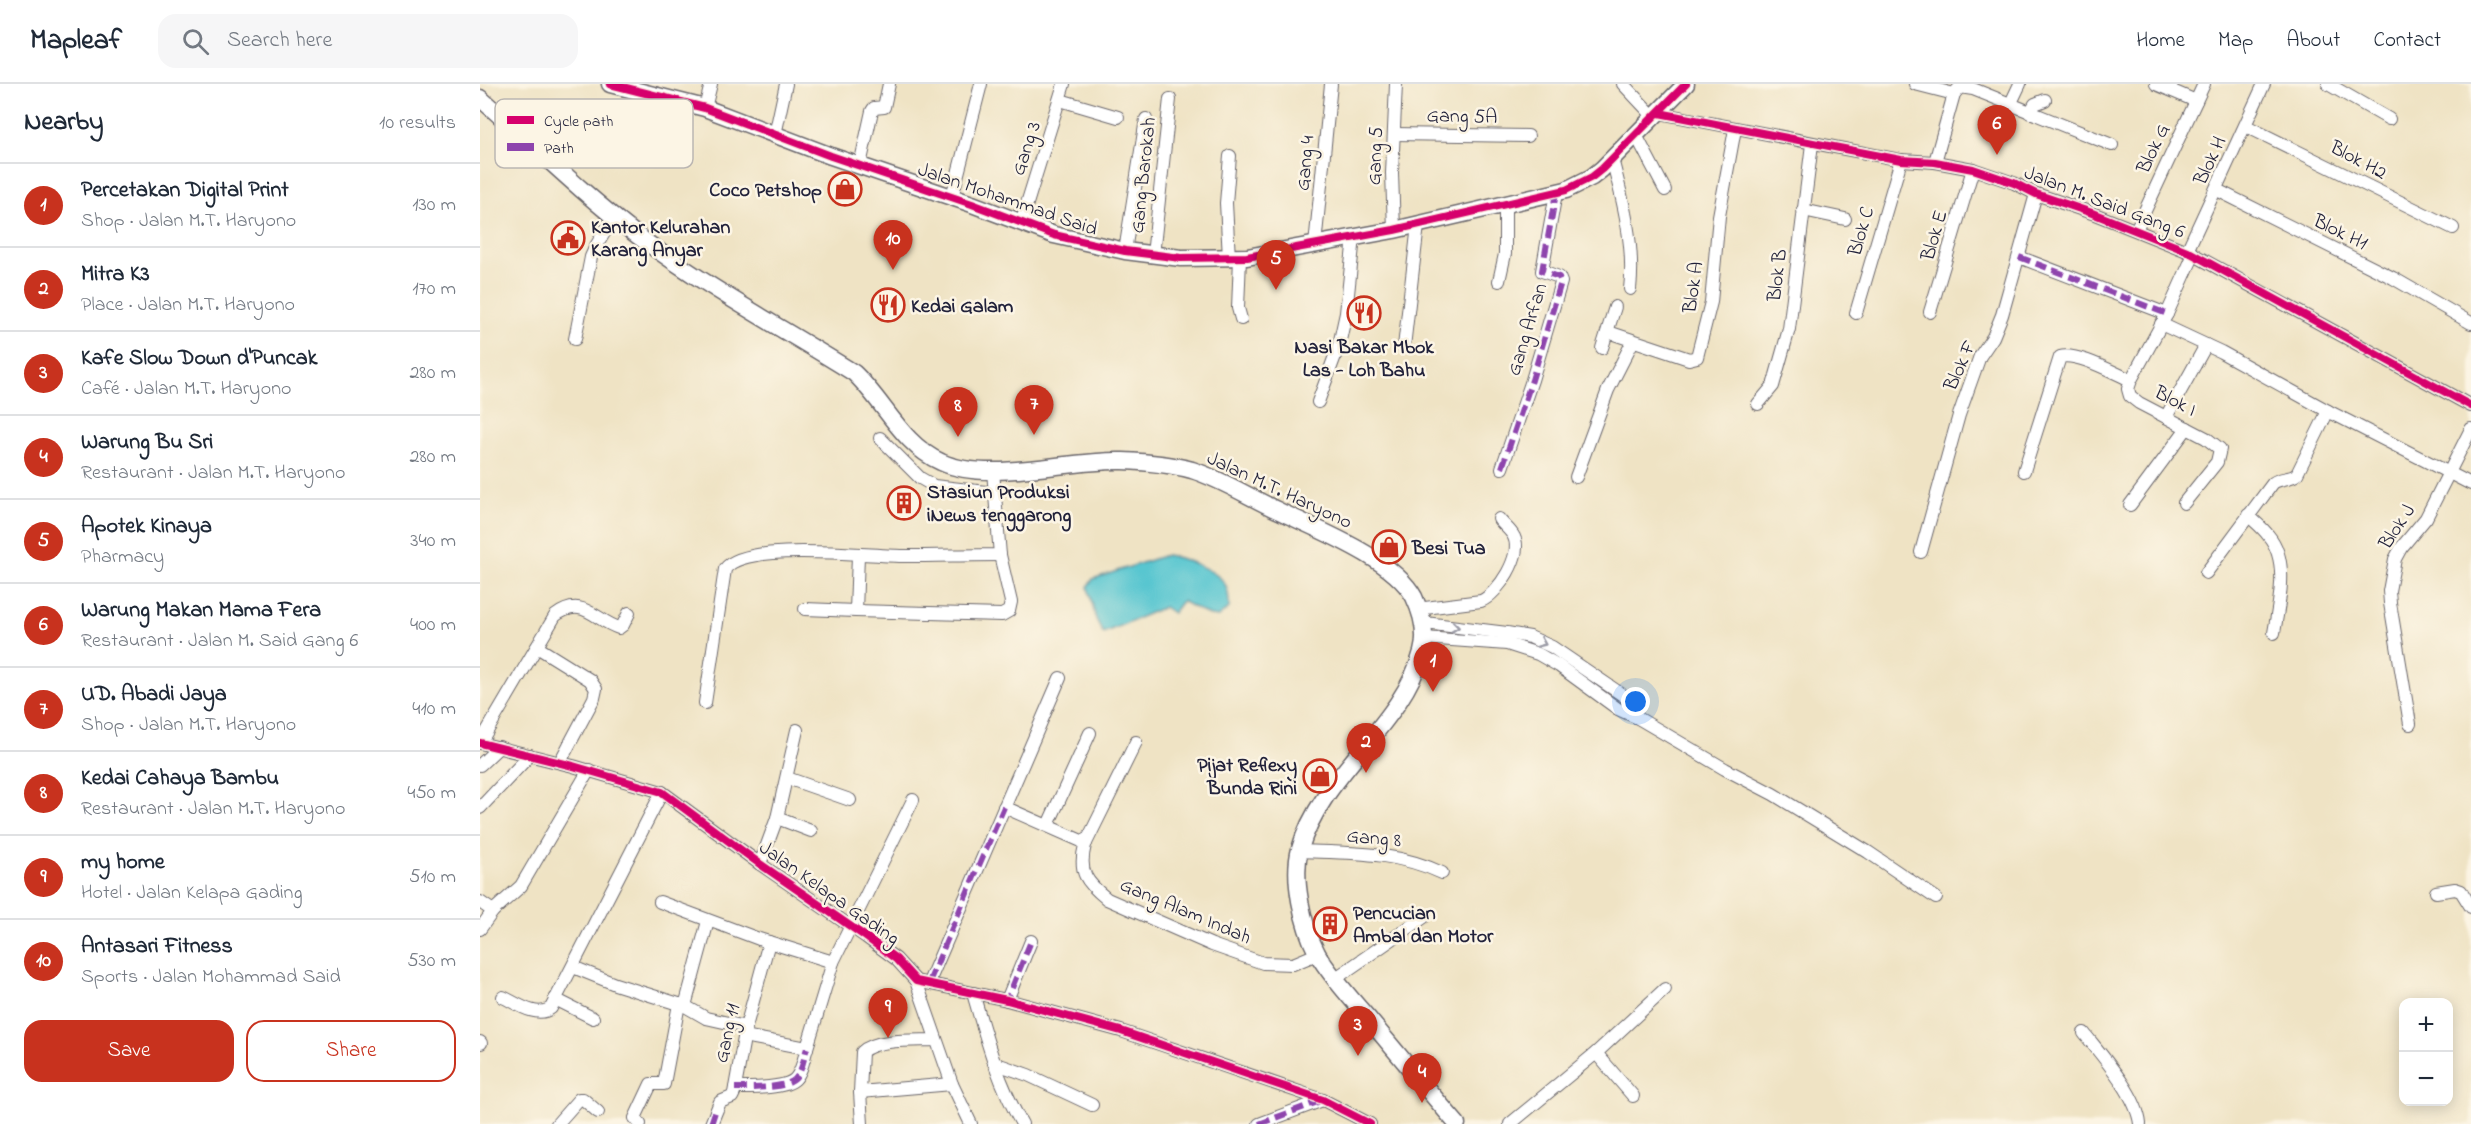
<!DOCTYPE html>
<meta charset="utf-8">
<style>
:root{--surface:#fff;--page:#f6f6f7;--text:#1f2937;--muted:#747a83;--line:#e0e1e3;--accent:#c8321e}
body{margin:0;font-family:"Indie Flower",sans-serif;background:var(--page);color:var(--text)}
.controls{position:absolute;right:18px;bottom:18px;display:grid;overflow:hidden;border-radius:12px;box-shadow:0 3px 15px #0003}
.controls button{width:54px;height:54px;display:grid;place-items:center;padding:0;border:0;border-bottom:2px solid var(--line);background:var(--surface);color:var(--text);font:30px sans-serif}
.you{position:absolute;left:1156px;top:618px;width:21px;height:21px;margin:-15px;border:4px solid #fff;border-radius:50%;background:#1a73e8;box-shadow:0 0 0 9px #1a73e833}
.badge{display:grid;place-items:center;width:39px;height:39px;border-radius:50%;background:var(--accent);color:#fff;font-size:20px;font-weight:700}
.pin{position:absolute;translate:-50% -50px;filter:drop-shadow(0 2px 3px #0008)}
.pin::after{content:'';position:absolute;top:32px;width:21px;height:18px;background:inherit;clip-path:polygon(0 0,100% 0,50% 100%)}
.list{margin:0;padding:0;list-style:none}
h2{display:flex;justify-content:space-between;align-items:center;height:78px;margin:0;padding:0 24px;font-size:26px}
h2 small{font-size:20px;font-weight:400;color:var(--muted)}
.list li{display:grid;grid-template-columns:39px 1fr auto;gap:18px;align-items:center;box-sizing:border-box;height:84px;padding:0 24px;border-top:2px solid var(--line)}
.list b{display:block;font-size:22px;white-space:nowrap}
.list p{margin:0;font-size:20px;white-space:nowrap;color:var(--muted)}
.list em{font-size:20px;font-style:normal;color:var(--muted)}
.actions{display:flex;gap:12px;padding:18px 24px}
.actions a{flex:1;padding:14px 0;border:2px solid var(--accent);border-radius:18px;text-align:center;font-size:21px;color:var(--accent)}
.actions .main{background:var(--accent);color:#fff}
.icon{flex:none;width:33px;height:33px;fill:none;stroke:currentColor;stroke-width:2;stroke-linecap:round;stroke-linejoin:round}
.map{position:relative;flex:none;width:1991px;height:1040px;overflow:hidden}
header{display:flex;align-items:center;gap:36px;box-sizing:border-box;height:84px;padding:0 30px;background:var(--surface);border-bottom:2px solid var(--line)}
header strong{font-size:28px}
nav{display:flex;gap:33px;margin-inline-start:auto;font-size:21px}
.search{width:420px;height:54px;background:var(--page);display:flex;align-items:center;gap:15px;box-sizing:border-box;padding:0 21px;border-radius:18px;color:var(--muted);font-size:22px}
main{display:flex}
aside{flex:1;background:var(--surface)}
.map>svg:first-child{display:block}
.water{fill:#59c6d0;stroke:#3e7486;stroke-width:1.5}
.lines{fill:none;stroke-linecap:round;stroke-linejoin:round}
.street-casing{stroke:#6a666b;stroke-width:14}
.secondary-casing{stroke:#6a666b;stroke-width:19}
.street{stroke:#fff;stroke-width:12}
.secondary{stroke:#fff;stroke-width:16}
.quiet{stroke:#8e44ad;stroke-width:6;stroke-dasharray:12 6;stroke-linecap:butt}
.cycleway-casing{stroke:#fcf5e5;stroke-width:11}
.cycleway{stroke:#d6006c;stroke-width:8}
.oneway{stroke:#9c9ca7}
.labels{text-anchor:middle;stroke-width:5;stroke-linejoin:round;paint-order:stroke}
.street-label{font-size:20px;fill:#22223b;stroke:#fcf5e5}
.poi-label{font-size:20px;font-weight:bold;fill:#22223b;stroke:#fcf5e5;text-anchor:start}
.key{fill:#fcf5e5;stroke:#bbb6b2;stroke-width:1.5}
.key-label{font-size:16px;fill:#22223b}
</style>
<header>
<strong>Mapleaf</strong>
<div class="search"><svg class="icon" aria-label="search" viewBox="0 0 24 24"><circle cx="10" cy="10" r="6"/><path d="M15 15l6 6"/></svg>Search here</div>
<nav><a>Home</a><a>Map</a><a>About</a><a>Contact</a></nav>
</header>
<main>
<aside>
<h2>Nearby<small>10 results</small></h2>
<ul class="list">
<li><span class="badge">1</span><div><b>Percetakan Digital Print</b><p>Shop · Jalan M.T. Haryono</p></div><em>130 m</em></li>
<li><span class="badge">2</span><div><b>Mitra K3</b><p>Place · Jalan M.T. Haryono</p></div><em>170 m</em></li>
<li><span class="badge">3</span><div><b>Kafe Slow Down d'Puncak</b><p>Café · Jalan M.T. Haryono</p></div><em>280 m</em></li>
<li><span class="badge">4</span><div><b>Warung Bu Sri</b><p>Restaurant · Jalan M.T. Haryono</p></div><em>280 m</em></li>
<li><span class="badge">5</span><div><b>Apotek Kinaya</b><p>Pharmacy</p></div><em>340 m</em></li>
<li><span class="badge">6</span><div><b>Warung Makan Mama Fera</b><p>Restaurant · Jalan M. Said Gang 6</p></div><em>400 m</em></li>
<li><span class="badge">7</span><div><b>UD. Abadi Jaya</b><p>Shop · Jalan M.T. Haryono</p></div><em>410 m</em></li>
<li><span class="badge">8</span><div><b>Kedai Cahaya Bambu</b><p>Restaurant · Jalan M.T. Haryono</p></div><em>450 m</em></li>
<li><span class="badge">9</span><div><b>my home</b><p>Hotel · Jalan Kelapa Gading</p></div><em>510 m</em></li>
<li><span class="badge">10</span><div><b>Antasari Fitness</b><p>Sports · Jalan Mohammad Said</p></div><em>530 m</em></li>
</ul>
<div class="actions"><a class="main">Save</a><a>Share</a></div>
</aside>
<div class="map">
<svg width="1991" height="1040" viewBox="0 0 1991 1040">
<rect width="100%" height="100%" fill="#fcf5e5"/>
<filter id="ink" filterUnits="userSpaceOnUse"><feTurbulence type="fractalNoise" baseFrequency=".0167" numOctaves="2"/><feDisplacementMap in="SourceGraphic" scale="12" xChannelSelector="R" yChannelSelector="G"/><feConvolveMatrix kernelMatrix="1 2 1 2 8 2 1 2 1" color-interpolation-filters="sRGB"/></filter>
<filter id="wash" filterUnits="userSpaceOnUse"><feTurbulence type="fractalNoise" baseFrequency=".008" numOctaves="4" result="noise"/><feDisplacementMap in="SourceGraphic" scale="24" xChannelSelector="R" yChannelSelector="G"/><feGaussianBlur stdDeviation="1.35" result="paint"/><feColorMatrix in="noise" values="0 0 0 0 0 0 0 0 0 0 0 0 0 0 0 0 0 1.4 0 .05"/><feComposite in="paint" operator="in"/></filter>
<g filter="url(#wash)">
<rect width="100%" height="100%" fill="#efe3c4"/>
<!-- water -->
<path class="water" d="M686,471C701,473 732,485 742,496C749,504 749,515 749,524L738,533L730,532L702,517L693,529L684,523L623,549L616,535L608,503L613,495Z"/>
</g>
<g filter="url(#ink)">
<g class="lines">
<!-- street casing -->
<g class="street-casing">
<g id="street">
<path d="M1143,0L1174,33"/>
<path d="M1435,0L1474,10"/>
<path d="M1676,0L1716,17"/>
<path d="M1848,0L1909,35"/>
<path d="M580,16L638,33"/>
<path d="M1530,21L1540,0"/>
<path d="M225,24L231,0"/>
<path d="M1179,29L1421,76L1455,78L1493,85L1534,99L1556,110L1612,129L1707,167L1991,322"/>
<path d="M1550,29L1555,20L1565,16"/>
<path d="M1766,42L1973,144"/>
<path d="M914,50L1048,52"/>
<path d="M295,51L306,0"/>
<path d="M1156,51L1185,106"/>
<path d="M1132,75C1143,116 1155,163 1150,205"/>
<path d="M1455,78L1474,10L1480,3L1493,5L1632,61"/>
<path d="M380,81L392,27L394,24L404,23L409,0"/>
<path d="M1737,106L1913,194L1991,239"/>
<path d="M472,113L501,0"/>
<path d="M1323,126L1365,135"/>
<path d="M541,139L584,0"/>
<path d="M914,146L912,89L916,0"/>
<path d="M1656,146L1724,0"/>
<path d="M835,161L851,0"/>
<path d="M645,167L666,35"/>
<path d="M1707,167L1784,0"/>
<path d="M673,171L690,15"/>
<path d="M1539,173L1687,230"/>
<path d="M749,174L746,119L750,72"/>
<path d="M760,174L758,224L761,235"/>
<path d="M1019,197L1025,170V121"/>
<path d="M1450,228L1493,85"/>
<path d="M1376,229L1421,76"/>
<path d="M1681,240L1741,268L1848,327L1817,390C1810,396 1801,393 1793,399L1726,489"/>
<path d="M1128,248L1209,275L1217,273L1231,218L1239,132L1255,45"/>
<path d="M95,255L111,173L116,162L134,133"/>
<path d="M924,263L938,141"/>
<path d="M1122,264L1135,223"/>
<path d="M838,318L859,261L866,229L874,153"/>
<path d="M1278,320L1293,302L1309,245L1332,60"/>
<path d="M1848,327L1991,400"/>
<path d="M1686,333L1726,261"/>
<path d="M400,354L440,394L454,402L515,409"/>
<path d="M1022,384L1052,296L1081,198L1079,193L1062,187L1076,109"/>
<path d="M1544,387L1580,273C1597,268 1634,289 1651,296"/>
<path d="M1096,393L1128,306L1153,257"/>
<path d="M1704,419L1737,378L1740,365L1726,354L1659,319L1650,312L1648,305L1651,296L1687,230L1714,170"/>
<path d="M1650,421L1707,344"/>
<path d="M1768,431C1774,437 1783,444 1788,451C1810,477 1799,518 1794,549"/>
<path d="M1441,468L1479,331L1500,272L1513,253L1522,231L1556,110"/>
<path d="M325,525L376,527L378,471"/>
<path d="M937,525L1001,517C1018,510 1043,471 1034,453C1031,446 1023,441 1019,435"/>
<path d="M376,527L522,531L529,527L531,518L520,471"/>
<path d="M945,539L1027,549L1050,553L1072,563L1147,614L1158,634"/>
<path d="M944,554L1027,560L1058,570L1079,582L1138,625L1158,634L1245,685L1293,710L1388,768L1456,814"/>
<path d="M57,563L110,596L116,605L114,614L80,678"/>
<path d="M225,619L245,485C265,457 388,472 424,472C456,472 488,471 520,471L513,387"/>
<path d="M1930,640L1910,519L1909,507L1915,475L1921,464L1946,434L1991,345"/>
<path d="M656,658L605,761C598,788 606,798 627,815L732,861L783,879L813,880L837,870"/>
<path d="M0,659L93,682L182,708L280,780L386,853L416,875L436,897L527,916L641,947L843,1016L890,1040"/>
<path d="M0,659L75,532C103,511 114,536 139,544L143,541L149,529"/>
<path d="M0,681L19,663"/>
<path d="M307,694L370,716"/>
<path d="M524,723L606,759"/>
<path d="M0,724L50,671"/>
<path d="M297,734L331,747"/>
<path d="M568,741L610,649"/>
<path d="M819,767C870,769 915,767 962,789"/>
<path d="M280,780L297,734L317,646"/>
<path d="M1956,808L1975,805L1981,807L1991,823"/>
<path d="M0,818L13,827"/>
<path d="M180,818L279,855L353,878L433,716"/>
<path d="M0,845L13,827L41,802L109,686"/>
<path d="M93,883L135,900L205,922L226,934L266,943"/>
<path d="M856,894L944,833"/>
<path d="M436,897L472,1000L491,1040"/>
<path d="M449,898L580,594"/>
<path d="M493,909C506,954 518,999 542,1040"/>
<path d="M23,913C36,919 57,935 71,924L182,708"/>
<path d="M75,915L113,934"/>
<path d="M527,916L551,857"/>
<path d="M205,922L228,837"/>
<path d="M1604,949C1622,972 1657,1011 1660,1040"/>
<path d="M264,952L327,964L353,878"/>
<path d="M0,958L1,959"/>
<path d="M1116,969L1153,1012"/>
<path d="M514,979L548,991L612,1021"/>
<path d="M255,1004C269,1004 305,1005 315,995C322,988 324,973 327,964"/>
<path d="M380,1008L472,1000"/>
<path d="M77,1040L99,1015H103L118,1028"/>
<path d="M160,1040L155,1034L171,1000H184L199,920"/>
<path d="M231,1040L240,1018L252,1013L254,1009L266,943L289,858"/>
<path d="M382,1040L380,1008L382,968C396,954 436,957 455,956"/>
<path d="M779,1040L843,1016"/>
<path d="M1030,1040L1116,969L1185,905"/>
</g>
</g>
<!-- secondary casing -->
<g class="secondary-casing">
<g id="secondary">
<path d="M130,0L225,24L351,72L492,120L574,151L645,167L701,174L767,173L914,146L1086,106L1112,93L1122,85L1206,0"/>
<path d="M0,14C52,60 103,110 158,152C226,203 302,244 374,289C404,317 422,361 461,378C508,400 590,375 643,377C665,378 690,380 712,386C741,395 769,413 797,426C836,445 913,474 934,513C942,530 947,550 942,568C923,640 840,692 820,765C812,795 823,842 837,869C848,889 872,916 888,934C917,969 947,1005 977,1040"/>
</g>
</g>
<!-- street -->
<use href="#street" class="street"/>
<!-- secondary -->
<use href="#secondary" class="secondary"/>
<!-- quiet -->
<g class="quiet">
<path d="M1539,173L1687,230"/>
<path d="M1022,384L1052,296L1081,198L1079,193L1062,187L1076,109"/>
<path d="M449,898L524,723"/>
<path d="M532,917L527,916L551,857"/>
<path d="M255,1004C269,1004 305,1005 315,995C322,988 324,973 327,964"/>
<path d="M231,1040L236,1025"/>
<path d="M779,1040L843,1016"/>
</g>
<!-- cycleway casing -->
<g class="cycleway-casing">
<g id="cycleway">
<path d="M130,0L225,24L351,72L492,120L574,151L645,167L701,174L767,173L914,146L1086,106L1112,93L1122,85L1206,0"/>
<path d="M1179,29L1421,76L1455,78L1493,85L1534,99L1556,110L1612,129L1707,167L1991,322"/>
<path d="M0,659L93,682L182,708L280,780L386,853L416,875L436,897L527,916L641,947L843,1016L890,1040"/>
</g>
</g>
<!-- cycleway -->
<use href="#cycleway" class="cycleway"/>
</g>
<!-- one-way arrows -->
<defs><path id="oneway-chevron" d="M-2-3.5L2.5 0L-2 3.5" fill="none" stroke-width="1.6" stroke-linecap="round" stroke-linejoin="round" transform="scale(1.5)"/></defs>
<g class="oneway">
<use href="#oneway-chevron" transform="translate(975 543) rotate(7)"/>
<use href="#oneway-chevron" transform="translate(1062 559) rotate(23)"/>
</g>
</g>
<!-- icons -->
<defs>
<g id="shop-ring" transform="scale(1.725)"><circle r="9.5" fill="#fcf5e5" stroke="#c8321e" stroke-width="1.5"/><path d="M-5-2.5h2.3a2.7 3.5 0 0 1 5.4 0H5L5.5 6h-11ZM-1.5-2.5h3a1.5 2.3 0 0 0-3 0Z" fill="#c8321e"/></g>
<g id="civic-ring" transform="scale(1.725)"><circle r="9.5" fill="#fcf5e5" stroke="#c8321e" stroke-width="1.5"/><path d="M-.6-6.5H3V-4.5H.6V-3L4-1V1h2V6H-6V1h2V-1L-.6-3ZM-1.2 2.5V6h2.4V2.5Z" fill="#c8321e"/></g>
<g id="restaurant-ring" transform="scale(1.725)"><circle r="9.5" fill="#fcf5e5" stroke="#c8321e" stroke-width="1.5"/><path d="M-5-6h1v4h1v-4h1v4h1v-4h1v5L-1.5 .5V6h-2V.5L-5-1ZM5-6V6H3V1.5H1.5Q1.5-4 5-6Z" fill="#c8321e"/></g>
<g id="building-ring" transform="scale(1.725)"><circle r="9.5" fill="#fcf5e5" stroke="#c8321e" stroke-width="1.5"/><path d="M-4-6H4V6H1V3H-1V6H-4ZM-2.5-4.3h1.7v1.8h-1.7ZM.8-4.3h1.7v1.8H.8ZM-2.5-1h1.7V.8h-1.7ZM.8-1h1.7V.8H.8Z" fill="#c8321e"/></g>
</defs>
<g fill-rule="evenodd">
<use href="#shop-ring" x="365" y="105"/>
<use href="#civic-ring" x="88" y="154"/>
<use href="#restaurant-ring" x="408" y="221"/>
<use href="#restaurant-ring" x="884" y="229"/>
<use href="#building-ring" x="424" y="419"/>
<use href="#shop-ring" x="909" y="463"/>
<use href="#shop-ring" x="840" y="692"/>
<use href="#building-ring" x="850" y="840"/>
</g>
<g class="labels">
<!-- street labels -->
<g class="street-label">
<text transform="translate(982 31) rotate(1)" y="7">Gang 5A</text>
<text transform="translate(545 64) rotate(-72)" y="7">Gang 3</text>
<text transform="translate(1672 64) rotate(-65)" y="7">Blok G</text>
<text transform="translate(894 72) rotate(-88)" y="7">Gang 5</text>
<text transform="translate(1879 75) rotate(28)" y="7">Blok H2</text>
<text transform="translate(1729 76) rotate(-65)" y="7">Blok H</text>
<text transform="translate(824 79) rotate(-85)" y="7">Gang 4</text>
<text transform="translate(662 91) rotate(-84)" y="7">Gang Barokah</text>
<text transform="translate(528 114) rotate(19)" y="7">Jalan Mohammad Said</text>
<text transform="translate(1625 117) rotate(21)" y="7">Jalan M. Said Gang 6</text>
<text transform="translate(1380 147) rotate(-74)" y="7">Blok C</text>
<text transform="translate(1861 147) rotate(26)" y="7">Blok H1</text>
<text transform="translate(1453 151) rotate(-74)" y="7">Blok E</text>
<text transform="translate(1296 191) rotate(-83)" y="7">Blok B</text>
<text transform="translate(1212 203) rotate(-82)" y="7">Blok A</text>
<text transform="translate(1046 245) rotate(-73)" y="7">Gang Arfan</text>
<text transform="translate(1479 281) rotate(-66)" y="7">Blok F</text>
<text transform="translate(1696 316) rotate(28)" y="7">Blok I</text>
<text transform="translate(800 405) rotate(25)" y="7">Jalan M.T. Haryono</text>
<text transform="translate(1916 442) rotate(-57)" y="7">Blok J</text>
<text transform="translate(894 753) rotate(5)" y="7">Gang 8</text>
<text transform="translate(350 808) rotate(35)" y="7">Jalan Kelapa Gading</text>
<text transform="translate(706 826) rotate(23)" y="7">Gang Alam Indah</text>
<text transform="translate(246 949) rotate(-78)" y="7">Gang 11</text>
</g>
<!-- poi labels -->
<g class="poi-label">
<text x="342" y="112" text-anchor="end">Coco Petshop</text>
<text x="111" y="149">Kantor Kelurahan<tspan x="111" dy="23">Karang Anyar</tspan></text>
<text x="431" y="228">Kedai Galam</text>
<text x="884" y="269" text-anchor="middle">Nasi Bakar Mbok<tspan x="884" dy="23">Las - Loh Bahu</tspan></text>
<text x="447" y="414">Stasiun Produksi<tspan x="447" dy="23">iNews tenggarong</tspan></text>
<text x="932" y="470">Besi Tua</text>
<text x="817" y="687" text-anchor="end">Pijat Reflexy<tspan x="817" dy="23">Bunda Rini</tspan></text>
<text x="873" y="835">Pencucian<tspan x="873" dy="23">Ambal dan Motor</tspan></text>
</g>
</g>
<!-- legend -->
<rect x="15" y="15" width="198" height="69" rx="9" class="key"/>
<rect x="27" y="32" width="27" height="8" fill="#d6006c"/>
<rect x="27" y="59" width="27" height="8" fill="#8e44ad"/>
<g class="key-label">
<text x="64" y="42">Cycle path</text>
<text x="64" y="69">Path</text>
</g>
</svg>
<div class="controls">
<button>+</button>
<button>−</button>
</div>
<div class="you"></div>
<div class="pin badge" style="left:953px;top:608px">1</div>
<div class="pin badge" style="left:886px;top:689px">2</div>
<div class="pin badge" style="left:878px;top:972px">3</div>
<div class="pin badge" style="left:942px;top:1019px">4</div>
<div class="pin badge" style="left:796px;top:206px">5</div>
<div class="pin badge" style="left:1517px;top:71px">6</div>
<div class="pin badge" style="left:554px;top:351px">7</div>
<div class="pin badge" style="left:478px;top:353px">8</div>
<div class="pin badge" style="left:408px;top:954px">9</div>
<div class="pin badge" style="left:413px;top:186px">10</div>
</div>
</main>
